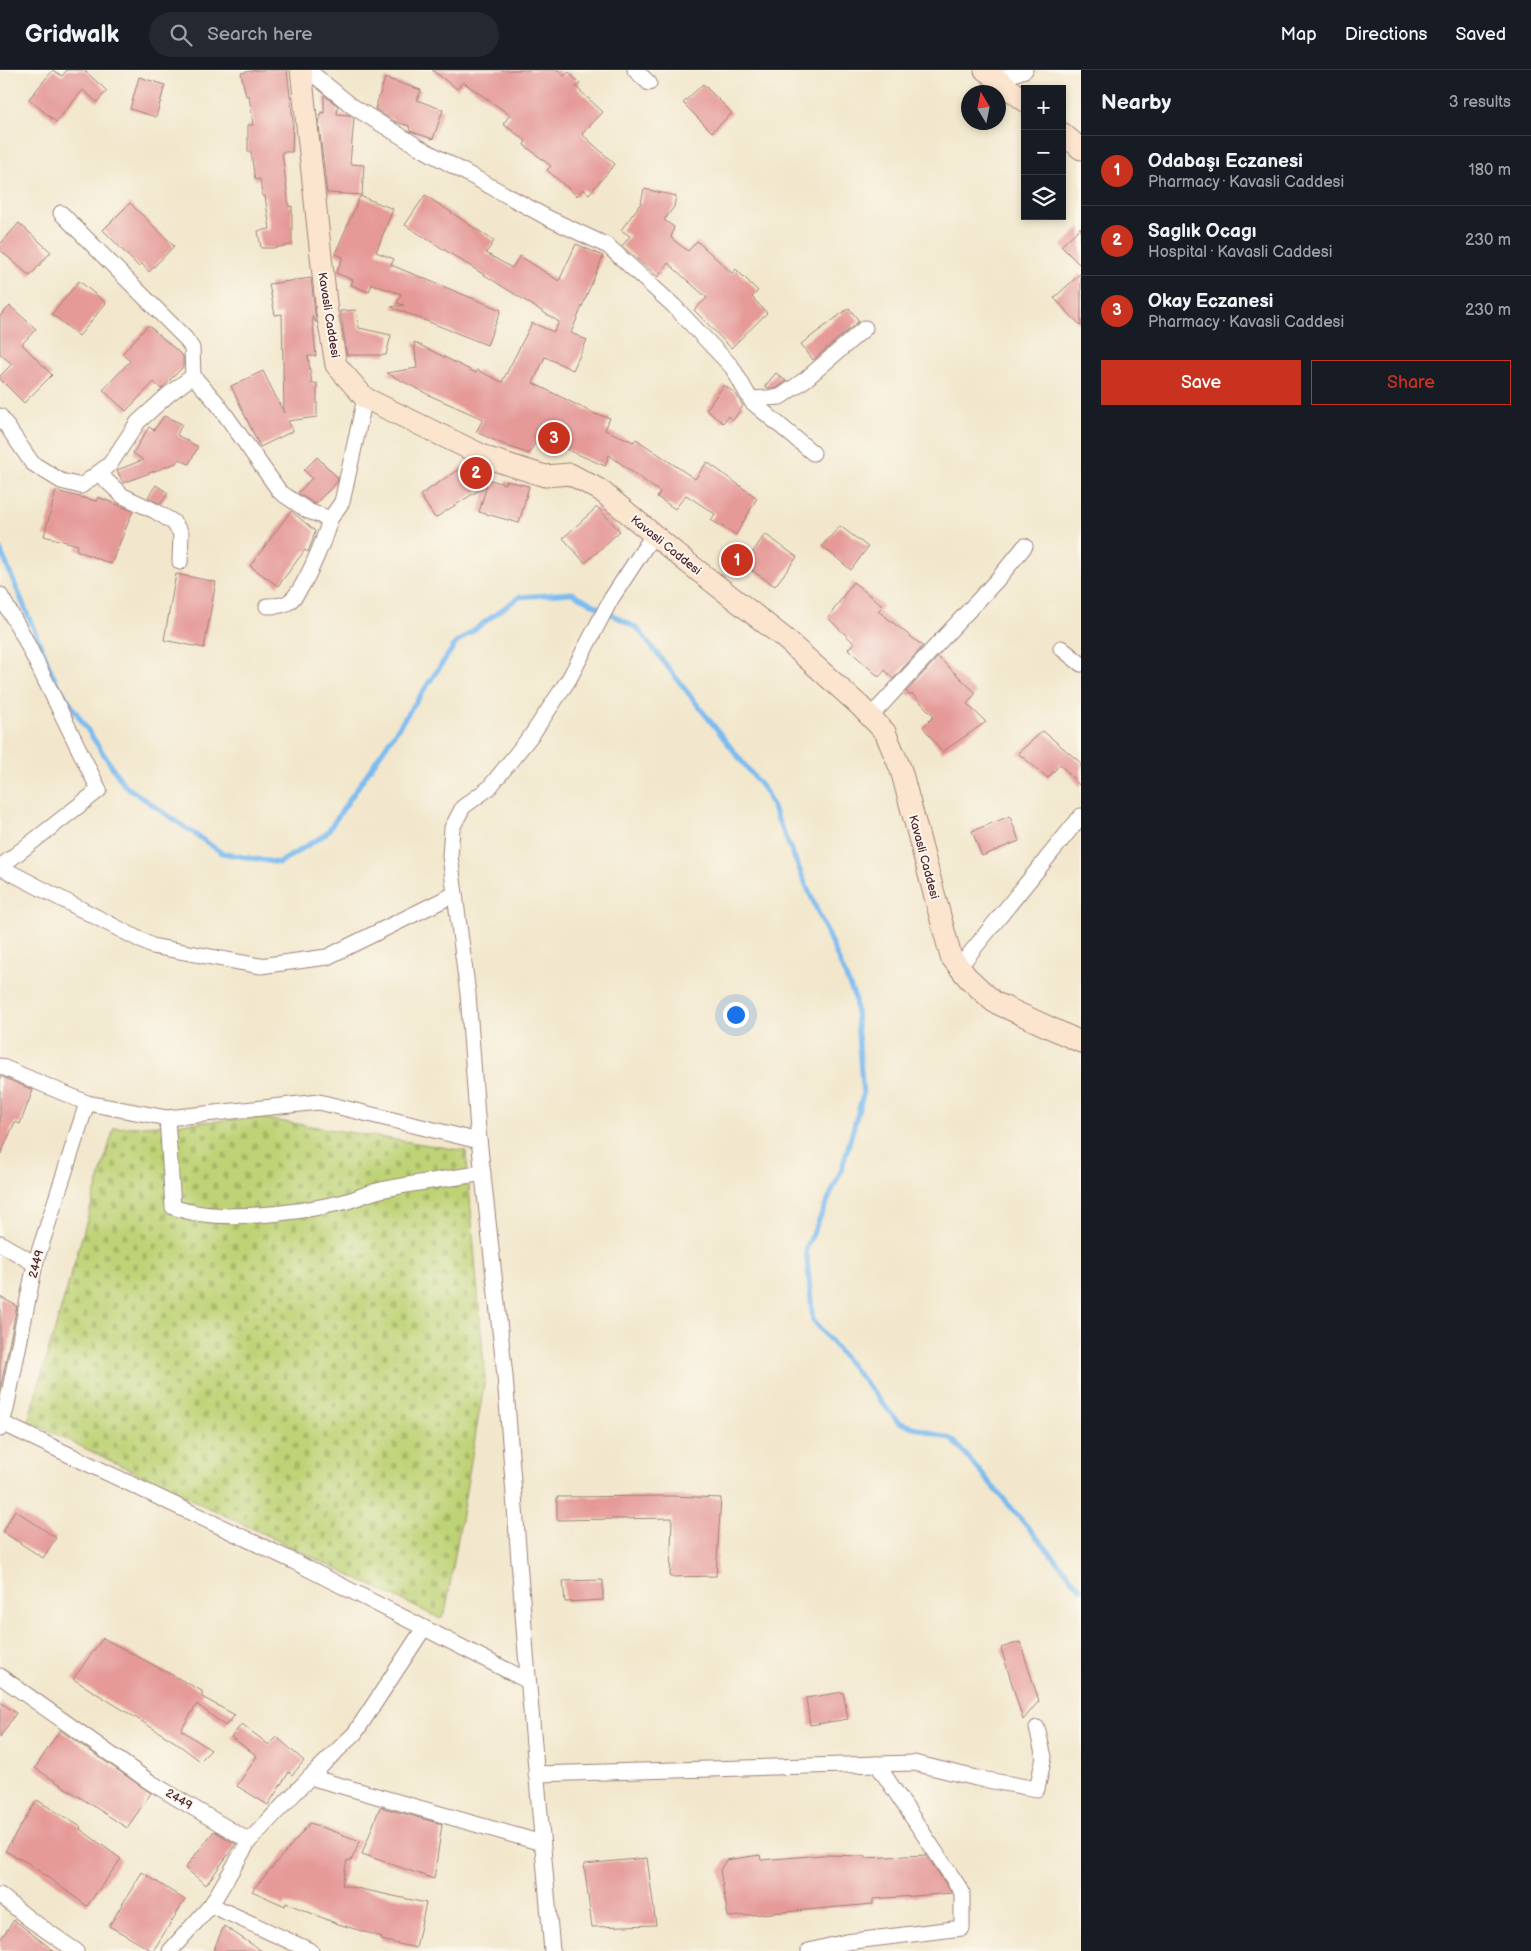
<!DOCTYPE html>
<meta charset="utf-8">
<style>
:root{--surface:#171b24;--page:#242831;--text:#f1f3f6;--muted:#9ea1a6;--line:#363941;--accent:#c8321e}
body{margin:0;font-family:"Balsamiq Sans",sans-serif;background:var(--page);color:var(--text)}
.controls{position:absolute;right:15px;top:15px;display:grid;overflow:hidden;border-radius:0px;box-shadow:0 2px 8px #0003}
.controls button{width:45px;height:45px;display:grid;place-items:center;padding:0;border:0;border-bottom:1px solid var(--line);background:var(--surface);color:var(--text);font:25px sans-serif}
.compass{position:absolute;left:961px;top:15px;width:45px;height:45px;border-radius:50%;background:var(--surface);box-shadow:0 2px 8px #0003;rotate:350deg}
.you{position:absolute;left:735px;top:944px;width:18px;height:18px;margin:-12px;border:4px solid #fff;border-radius:50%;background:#1a73e8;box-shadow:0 0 0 8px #1a73e833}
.badge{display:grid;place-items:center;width:32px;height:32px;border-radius:50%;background:var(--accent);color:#fff;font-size:16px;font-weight:700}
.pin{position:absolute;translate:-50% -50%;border:2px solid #fff;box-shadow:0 1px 5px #0006}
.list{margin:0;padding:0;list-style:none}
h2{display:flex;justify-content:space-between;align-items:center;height:65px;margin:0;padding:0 20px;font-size:21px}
h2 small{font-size:16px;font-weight:400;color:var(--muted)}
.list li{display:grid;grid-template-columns:32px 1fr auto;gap:15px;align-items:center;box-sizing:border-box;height:70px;padding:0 20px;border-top:1px solid var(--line)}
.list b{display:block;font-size:19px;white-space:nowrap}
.list p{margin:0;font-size:16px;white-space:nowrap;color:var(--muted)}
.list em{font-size:16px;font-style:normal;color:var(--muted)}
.actions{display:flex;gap:10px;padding:15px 20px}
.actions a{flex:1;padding:11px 0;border:1px solid var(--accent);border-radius:0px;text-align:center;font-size:18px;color:var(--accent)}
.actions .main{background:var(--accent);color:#fff}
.icon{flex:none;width:28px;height:28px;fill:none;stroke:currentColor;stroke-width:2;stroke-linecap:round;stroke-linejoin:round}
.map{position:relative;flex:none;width:1081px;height:1881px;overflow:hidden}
header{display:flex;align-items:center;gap:30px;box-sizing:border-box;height:70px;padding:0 25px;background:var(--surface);border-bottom:1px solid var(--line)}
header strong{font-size:24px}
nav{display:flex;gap:28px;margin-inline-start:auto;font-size:18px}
.search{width:350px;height:45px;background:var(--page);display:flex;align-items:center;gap:12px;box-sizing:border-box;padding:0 18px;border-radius:28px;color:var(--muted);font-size:19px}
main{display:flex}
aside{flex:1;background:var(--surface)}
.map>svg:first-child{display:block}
.cemetery{fill:url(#cemetery-stones);stroke:#847950}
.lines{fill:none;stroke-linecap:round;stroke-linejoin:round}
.stream{stroke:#7cbbf0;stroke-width:5}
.building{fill:#e59a98}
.street-casing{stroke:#9e837c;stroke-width:17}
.secondary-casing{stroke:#9e837c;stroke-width:23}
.street{stroke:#fff;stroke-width:15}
.secondary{stroke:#fbe5cf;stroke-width:21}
.labels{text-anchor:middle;stroke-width:4;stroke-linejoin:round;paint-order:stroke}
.street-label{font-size:12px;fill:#4a1f2b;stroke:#fbf7ec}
</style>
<header>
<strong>Gridwalk</strong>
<div class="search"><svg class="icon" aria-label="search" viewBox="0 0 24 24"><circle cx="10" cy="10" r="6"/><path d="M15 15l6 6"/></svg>Search here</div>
<nav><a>Map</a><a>Directions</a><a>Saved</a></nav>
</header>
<main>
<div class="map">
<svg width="1081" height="1881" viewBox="0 0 1081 1881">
<defs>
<pattern id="cemetery-stones" width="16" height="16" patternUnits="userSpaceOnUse" patternTransform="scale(1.25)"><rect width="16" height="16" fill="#bed376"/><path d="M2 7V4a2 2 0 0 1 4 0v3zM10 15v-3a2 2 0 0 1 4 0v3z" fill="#a5b566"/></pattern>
</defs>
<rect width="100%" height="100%" fill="#fbf7ec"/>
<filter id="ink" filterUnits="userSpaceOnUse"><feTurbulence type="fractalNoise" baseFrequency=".02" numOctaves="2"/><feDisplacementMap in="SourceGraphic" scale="10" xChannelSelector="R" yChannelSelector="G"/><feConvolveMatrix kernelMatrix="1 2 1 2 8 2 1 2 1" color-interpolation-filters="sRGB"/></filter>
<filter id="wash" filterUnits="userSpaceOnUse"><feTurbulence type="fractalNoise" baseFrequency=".0096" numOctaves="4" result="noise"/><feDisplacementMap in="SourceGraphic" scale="20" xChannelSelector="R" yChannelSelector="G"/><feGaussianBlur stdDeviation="1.12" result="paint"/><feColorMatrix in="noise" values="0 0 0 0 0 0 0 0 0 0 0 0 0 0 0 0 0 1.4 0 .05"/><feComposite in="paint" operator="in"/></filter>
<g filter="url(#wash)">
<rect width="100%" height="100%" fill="#f2e7cc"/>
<!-- cemetery -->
<path class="cemetery" d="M260,1048L466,1081L485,1309L446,1538L441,1549L28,1351L114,1058Z"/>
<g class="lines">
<!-- stream -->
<path class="stream" d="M0,479L56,612L124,715L222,783L279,793L326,764L456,573L519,527L572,523L637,558L766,722L855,928L863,1025L841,1101L806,1179L813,1250L898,1352L953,1370L1081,1519"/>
</g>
<g id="blocks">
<!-- building -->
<g class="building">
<path d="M53,0L62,6L67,0H84L107,21L97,32L83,20L56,52L29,29Z"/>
<path d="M256,0H287L293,50L292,82H282L289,137L292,136V175L273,178H261L258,161L270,159L265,126H262L260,109L255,110L251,82H248V55H253L249,25L246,26L241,3Z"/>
<path d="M432,0H558L564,6L569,2L580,14L576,17L603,42L582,64L615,94L589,124L583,119L577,126L547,100L551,96L524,75L526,71L503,54L510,45L463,12L457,19Z"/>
<path d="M139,7L165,15L156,47L130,39Z"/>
<path d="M385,8L421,20L417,30L443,40L433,69L410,61L409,56L396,52L375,39Z"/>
<path d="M703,14L732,43L712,62L683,33Z"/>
<path d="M324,25L338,36L337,44L349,45L354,48L350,94L364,95L362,125L327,123L319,55L321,42L324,43Z"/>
<path d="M644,119L676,126L674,137L664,150L674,157L671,168L688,181L697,171L732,203L736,199L758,221L752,227L767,243L731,278L694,240L707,228L668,193L658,207L622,176L630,166L621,160L641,133Z"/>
<path d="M425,125L494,171L486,183L512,198L520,186L559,211L576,174L603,186L571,263L587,270L573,300L545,287L533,313L595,344L610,348L605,360L634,372L636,369L695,409L707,392L757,428L736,465L711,450L715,444L686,425L675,439L657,427L660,422L609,385L605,396L561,377L560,380L537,369L529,384L507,376L476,362L483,349L431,326L387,303L417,298L414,272L476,303L477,300L502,312L532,253L554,262L559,252L405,155Z"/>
<path d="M360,126L393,139L376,182L394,189L391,195L501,240L487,275L391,237L404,235L397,233L401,224L372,214L369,222L351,215L353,210L336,203L343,187L335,184Z"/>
<path d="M130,133L174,176L149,202L142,194L139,197L103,160Z"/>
<path d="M19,153L51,182L30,206L0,180V174Z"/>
<path d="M1081,157V196L1061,176Z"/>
<path d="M1081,203V256L1054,228Z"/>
<path d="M311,208L316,253L312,246L316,286H308L312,314L317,313V347L288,351L293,361L260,377L231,316L263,301L284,343L282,244L275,245L269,214Z"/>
<path d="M79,211L106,233L79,266L52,244Z"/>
<path d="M10,236L36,259L22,274L52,305L24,333L0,309V306L12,294L0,284V246Z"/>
<path d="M849,238L859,251L813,290L801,274Z"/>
<path d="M356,240L359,258L391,265L386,285H347L340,241Z"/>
<path d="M148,255L183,286V297L161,319L154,312L126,341L103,320L130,291L122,284Z"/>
<path d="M776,303L786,311L777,318H768L765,316Z"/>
<path d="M724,315L736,324L743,336L733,350L728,346L723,353L706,340Z"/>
<path d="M164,346L182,354L177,365L198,377L189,394L179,389L176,393L123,413L117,400L143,390L133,383L149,357L154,360Z"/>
<path d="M317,387L338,408L337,412L315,434L298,423L312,408L304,400Z"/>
<path d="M465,395L472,405L505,414L506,411L529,416L519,453L479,442L487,415L435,448L420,425Z"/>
<path d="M156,415L168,423L161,434L148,427Z"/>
<path d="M56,421L96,431L98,427L133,441L111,494L76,480L78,475L44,466Z"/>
<path d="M597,437L620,461L585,493L563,468Z"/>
<path d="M291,441L315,461L313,469L308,482L305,480L278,516L250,496Z"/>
<path d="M840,456L868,477L851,500L822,476Z"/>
<path d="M765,464L797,487L775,516L744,495Z"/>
<path d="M176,504L216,512L204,578L164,570Z"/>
<path d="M853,512L883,536L878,541L923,576L893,609L885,600L879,607L848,579L854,573L828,548Z"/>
<path d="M938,587L976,623L967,634L986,652L942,682L923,657L934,646L912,624L910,626L906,622Z"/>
<path d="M1043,661L1081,693V717L1060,694L1048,708L1018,683Z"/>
<path d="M1010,746L1019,771L982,786L972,761Z"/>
<path d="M0,1006L33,1020L20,1054L15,1052L0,1086Z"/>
<path d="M0,1227L17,1236L0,1320Z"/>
<path d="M673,1426L721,1428L716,1506L670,1507L672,1448L557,1450V1427Z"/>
<path d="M15,1440L56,1468L43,1488L3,1462Z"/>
<path d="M603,1510V1530L565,1532L563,1511Z"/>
<path d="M103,1568L202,1621V1627L235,1645L225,1656L197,1634L181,1660L211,1680L200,1691L175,1672L73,1609Z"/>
<path d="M1020,1572L1039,1631L1023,1650L1001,1578Z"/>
<path d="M843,1622L848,1649L810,1655L806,1628Z"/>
<path d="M0,1632L16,1643L0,1667Z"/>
<path d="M242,1654L269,1675L277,1667L304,1691L292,1705L289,1702L268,1735L237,1716L257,1686L231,1667Z"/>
<path d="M60,1660L151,1723L127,1758L35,1698Z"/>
<path d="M37,1730L81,1757L80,1759L121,1789L87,1836L28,1793L5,1781Z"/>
<path d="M380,1737L442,1754L434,1809L362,1784Z"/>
<path d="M310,1753L360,1771L351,1791L347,1790L342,1815L426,1833L416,1878L381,1870L382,1867L338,1854L286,1833L285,1836L252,1821Z"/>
<path d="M214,1761L236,1774L206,1815L185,1798Z"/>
<path d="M760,1785L761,1790L822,1785L866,1786V1788L926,1785L952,1823L873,1829V1834L728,1847L720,1800L726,1790Z"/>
<path d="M647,1788L656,1855L592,1857L584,1794Z"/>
<path d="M142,1802L185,1830L153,1881L109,1856Z"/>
<path d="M14,1850L54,1881H0V1870Z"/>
<path d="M224,1856L262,1881H213Z"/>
</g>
</g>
</g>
<g filter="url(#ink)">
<use href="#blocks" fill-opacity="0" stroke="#9e837c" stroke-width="1"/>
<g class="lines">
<!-- street casing -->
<g class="street-casing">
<g id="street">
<path d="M308,0L352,36L417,76L548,148L608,176L674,236L732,297L752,332L813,383"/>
<path d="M635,0L649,13"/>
<path d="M999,9L1025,0"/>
<path d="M193,306L217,333L280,422L308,441L330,449L342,432L365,328"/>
<path d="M751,329L780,327L806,309L865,258"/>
<path d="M0,346L32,393L61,411L81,416L110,394L138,352L169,324L193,306L192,278L185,268L61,143"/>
<path d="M98,403L123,426L155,441L173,452L181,463L180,492"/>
<path d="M0,525L23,565L99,720L0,797"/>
<path d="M267,536C273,536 282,536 287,533C303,525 325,468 330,449"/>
<path d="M1061,578L1081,594"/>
<path d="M870,647L997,510L1025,476"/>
<path d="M0,797L152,876L260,896L327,887L455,824"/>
<path d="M959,897L1081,746"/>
<path d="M0,996L87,1033L167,1048L319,1032L479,1071"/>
<path d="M167,1048L173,1137C219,1154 297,1143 344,1132C355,1129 365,1124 377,1121C411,1113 448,1109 483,1103"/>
<path d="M0,1173L35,1194"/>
<path d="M0,1352L293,1491L528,1611"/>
<path d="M0,1359L6,1339L35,1194L87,1033"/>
<path d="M0,1606L150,1712L249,1771L211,1835L170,1881"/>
<path d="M536,1704L914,1693L976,1708L1037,1719L1044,1687L1037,1658"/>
<path d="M310,1707L355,1663L424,1558"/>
<path d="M249,1771L310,1707L542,1773"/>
<path d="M0,1825L28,1848L76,1881"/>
<path d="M211,1835L311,1881"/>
<path d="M552,1881L526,1583L505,1306L478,1060L468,924L450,786L452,758L463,737L489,718L533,663L569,609L611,529L653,465"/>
<path d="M809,1881L846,1872L962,1858V1822L877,1694"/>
</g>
</g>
<!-- secondary casing -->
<g class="secondary-casing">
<g id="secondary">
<path d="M301,0L327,242L336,295L365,328L488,388L545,406L570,404L600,420L683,489L783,567L860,636L885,662L901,700L951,887L968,908L994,932L1081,972"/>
<path d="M985,0L1025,31"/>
<path d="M1062,63L1081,79"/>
</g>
</g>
<!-- street -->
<use href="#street" class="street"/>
<!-- secondary -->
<use href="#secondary" class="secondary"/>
</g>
</g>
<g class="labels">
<!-- street labels -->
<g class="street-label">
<text transform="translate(329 245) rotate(81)" y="4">Kavasli Caddesi</text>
<text transform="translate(666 475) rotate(39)" y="4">Kavasli Caddesi</text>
<text transform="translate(924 787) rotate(75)" y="4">Kavasli Caddesi</text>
<text transform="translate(36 1194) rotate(-75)" y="4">2449</text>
<text transform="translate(179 1729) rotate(31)" y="4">2449</text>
</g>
</g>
</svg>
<div class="controls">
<button>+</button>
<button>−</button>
<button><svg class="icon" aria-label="layers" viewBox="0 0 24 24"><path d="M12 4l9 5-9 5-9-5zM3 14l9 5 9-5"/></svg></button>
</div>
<svg class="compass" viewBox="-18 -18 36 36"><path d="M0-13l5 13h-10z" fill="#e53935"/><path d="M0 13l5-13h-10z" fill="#9ea1a6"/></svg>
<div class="you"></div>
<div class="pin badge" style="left:737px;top:490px">1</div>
<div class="pin badge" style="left:476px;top:403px">2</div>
<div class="pin badge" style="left:554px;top:368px">3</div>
</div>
<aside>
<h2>Nearby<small>3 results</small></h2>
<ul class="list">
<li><span class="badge">1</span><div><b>Odabaşı Eczanesi</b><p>Pharmacy · Kavasli Caddesi</p></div><em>180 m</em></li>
<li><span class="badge">2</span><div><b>Saglık Ocagı</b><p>Hospital · Kavasli Caddesi</p></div><em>230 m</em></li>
<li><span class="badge">3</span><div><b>Okay Eczanesi</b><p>Pharmacy · Kavasli Caddesi</p></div><em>230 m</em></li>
</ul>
<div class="actions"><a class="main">Save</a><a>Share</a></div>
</aside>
</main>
